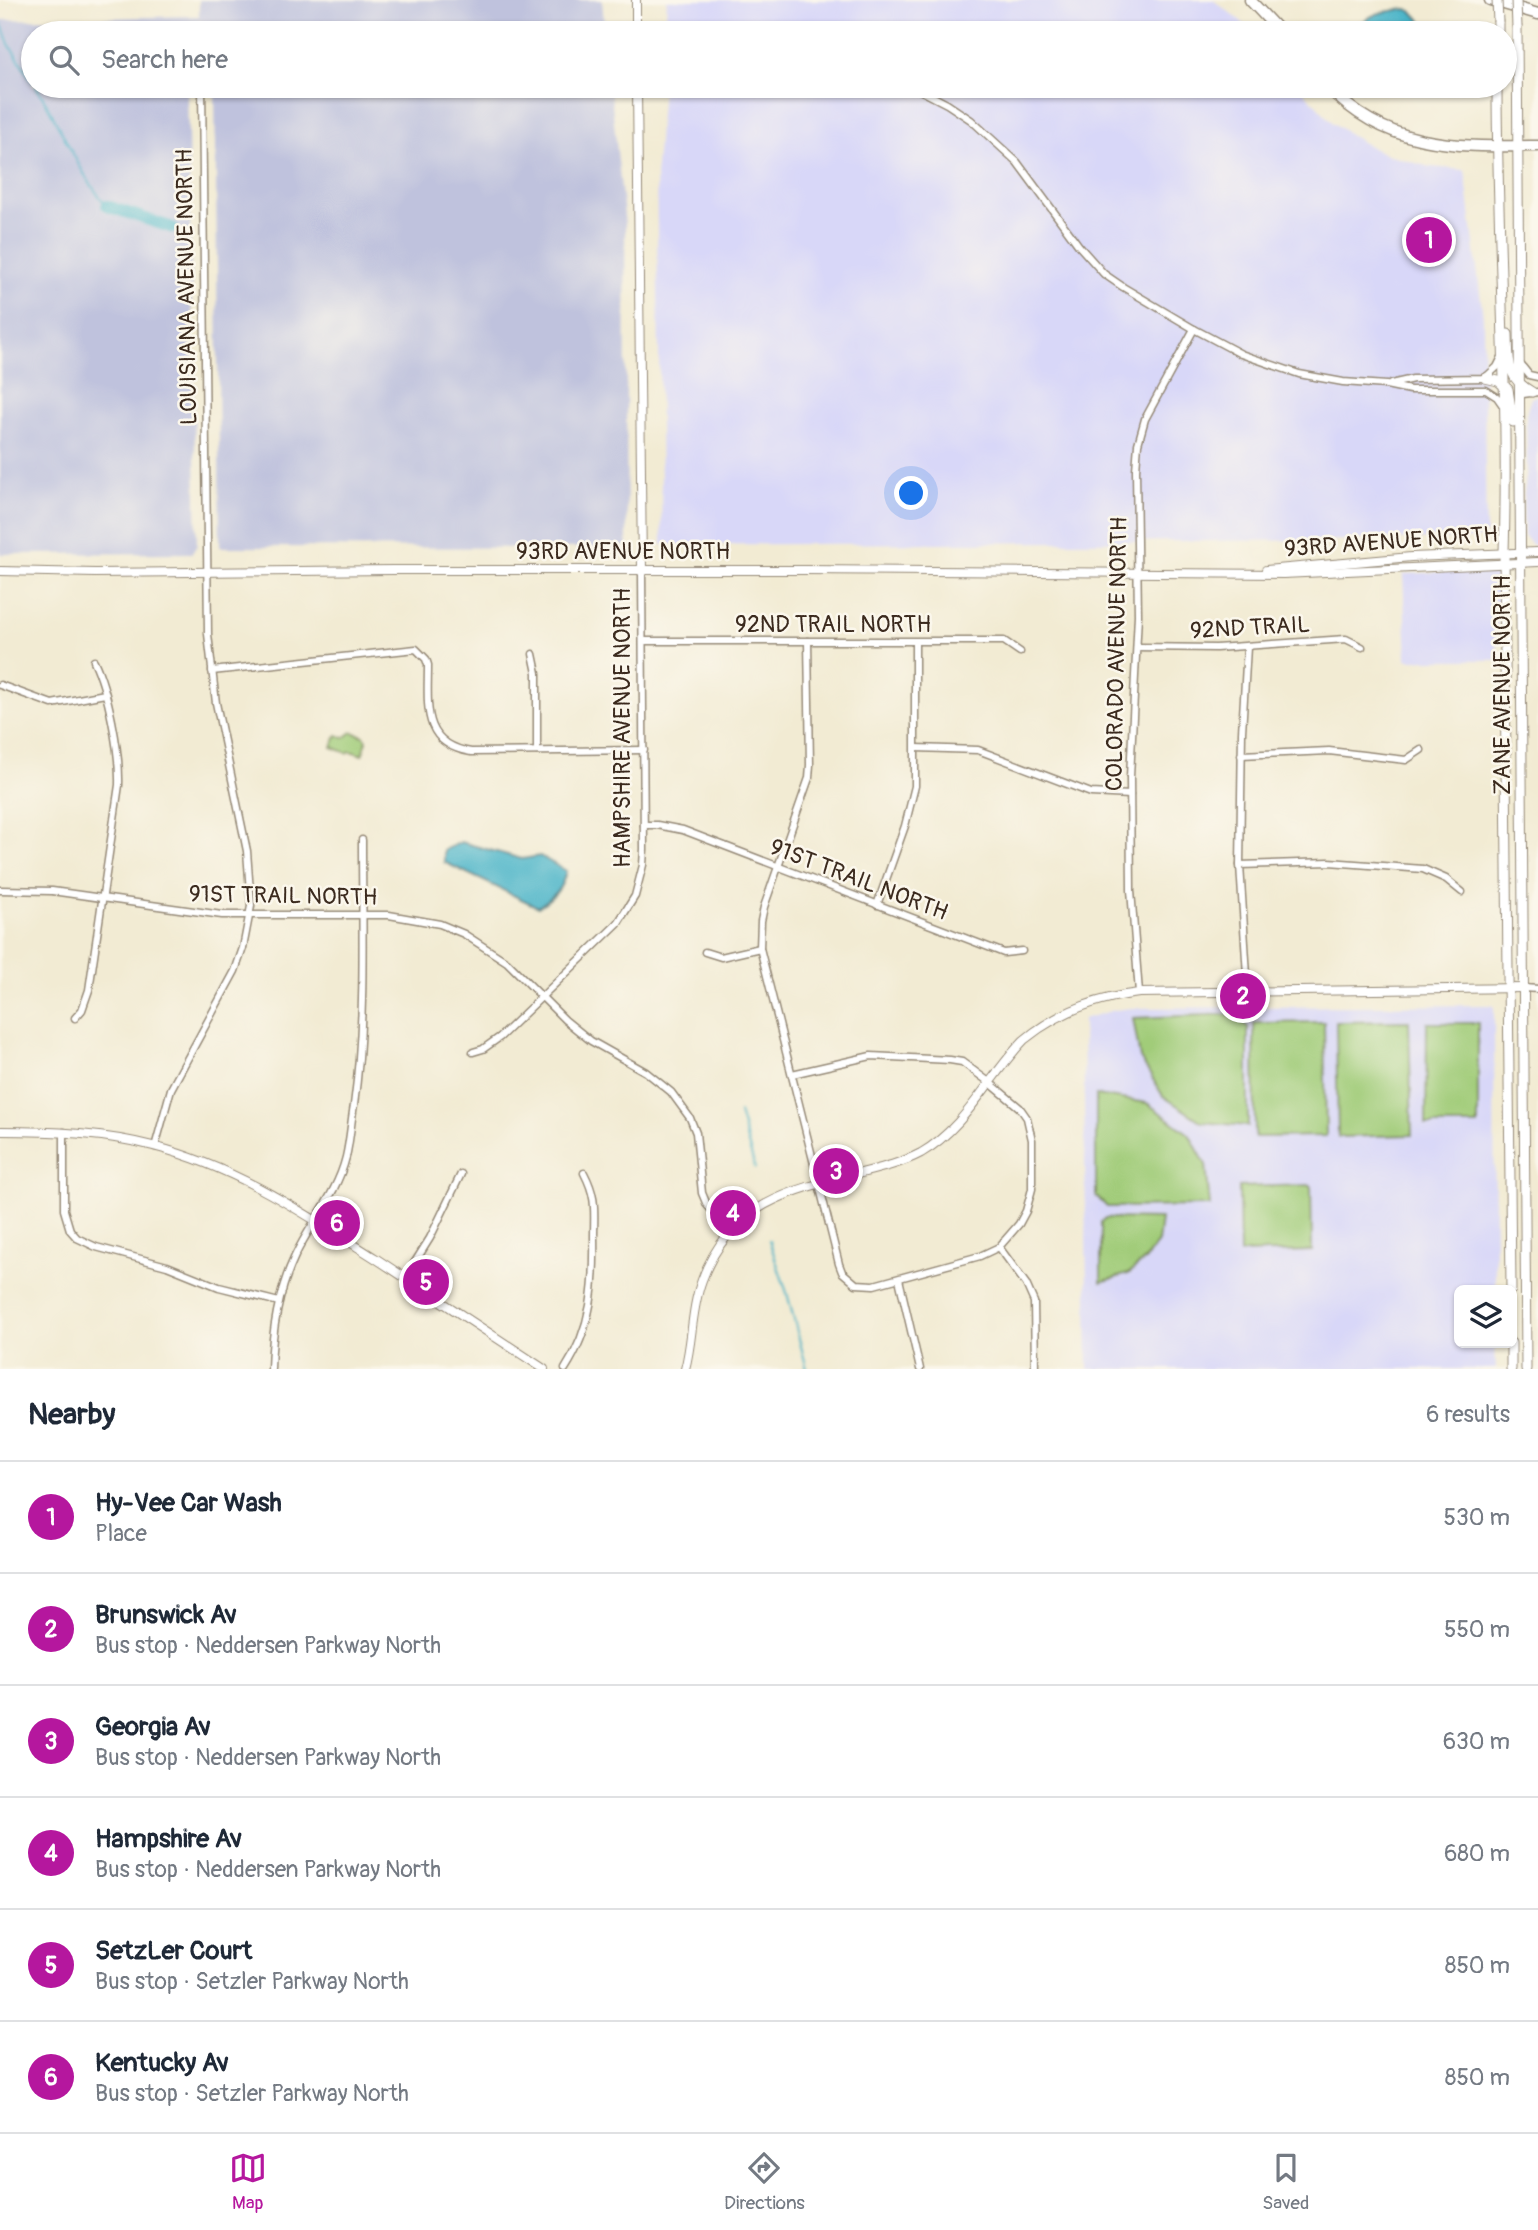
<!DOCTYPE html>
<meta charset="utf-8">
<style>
:root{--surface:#fff;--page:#f2f2f3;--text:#1f2937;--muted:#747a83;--line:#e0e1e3;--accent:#b5179e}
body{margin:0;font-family:Pangolin,sans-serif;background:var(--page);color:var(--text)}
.controls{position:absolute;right:21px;bottom:21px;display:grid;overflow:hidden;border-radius:10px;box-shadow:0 2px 5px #0004}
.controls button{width:63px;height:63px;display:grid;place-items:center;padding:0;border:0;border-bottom:2px solid var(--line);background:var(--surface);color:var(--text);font:35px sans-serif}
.you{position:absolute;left:912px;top:494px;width:24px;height:24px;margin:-18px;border:5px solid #fff;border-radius:50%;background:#1a73e8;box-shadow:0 0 0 10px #1a73e833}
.badge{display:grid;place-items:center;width:46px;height:46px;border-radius:50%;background:var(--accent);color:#fff;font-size:23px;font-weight:700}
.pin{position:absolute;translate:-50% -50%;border:4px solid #fff;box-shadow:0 2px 7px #0006}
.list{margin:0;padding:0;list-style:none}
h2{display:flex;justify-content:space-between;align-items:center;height:91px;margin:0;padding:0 28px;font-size:30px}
h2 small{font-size:23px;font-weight:400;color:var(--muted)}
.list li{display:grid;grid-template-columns:46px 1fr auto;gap:21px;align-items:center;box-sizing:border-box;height:112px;padding:0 28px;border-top:2px solid var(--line)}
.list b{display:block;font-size:26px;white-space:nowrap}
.list p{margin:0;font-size:23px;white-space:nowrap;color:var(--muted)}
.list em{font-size:23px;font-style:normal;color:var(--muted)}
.icon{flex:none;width:38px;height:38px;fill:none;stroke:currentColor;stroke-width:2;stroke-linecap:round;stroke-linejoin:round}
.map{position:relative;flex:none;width:1538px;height:1369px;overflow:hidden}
.search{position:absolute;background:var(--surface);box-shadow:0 2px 5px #0004;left:21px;right:21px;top:21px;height:77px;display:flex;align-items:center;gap:18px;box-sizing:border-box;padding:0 24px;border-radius:38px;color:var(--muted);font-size:26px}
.sheet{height:763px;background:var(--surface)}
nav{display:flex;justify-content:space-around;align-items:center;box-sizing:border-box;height:98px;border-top:2px solid var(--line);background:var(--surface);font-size:19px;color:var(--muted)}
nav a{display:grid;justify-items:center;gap:4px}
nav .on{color:var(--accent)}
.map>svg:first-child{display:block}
.built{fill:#d8d7f8}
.industrial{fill:#bfc2dd}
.green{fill:#a1cc79;stroke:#6e7b4c;stroke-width:2}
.water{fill:#4ab4c8;stroke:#426f73;stroke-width:2}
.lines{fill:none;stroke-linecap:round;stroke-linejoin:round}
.stream{stroke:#4ab4c8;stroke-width:2}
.river{stroke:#4ab4c8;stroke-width:12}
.minor-casing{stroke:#968a78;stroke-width:9}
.tertiary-casing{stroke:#968a78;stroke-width:10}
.secondary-casing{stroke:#968a78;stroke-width:11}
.motorway-casing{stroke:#968a78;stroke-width:13}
.minor{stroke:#fff;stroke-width:6}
.tertiary{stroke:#fff;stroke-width:8}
.secondary{stroke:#fff;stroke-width:9}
.motorway{stroke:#fff;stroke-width:10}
.secondary-bridge-casing{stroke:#968a78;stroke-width:11;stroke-linecap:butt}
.secondary-bridge{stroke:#fff;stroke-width:9}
.labels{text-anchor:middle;stroke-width:5;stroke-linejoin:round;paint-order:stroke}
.street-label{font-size:23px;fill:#3b2a1e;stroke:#fbf7ec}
</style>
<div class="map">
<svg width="1538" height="1369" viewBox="0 0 1538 1369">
<rect width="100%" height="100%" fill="#fbf7ec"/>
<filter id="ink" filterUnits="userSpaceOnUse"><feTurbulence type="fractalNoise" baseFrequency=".0143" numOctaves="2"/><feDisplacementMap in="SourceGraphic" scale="14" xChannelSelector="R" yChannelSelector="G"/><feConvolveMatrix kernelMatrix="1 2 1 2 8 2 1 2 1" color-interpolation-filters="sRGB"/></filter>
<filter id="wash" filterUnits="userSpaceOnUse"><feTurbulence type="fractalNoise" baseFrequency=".00686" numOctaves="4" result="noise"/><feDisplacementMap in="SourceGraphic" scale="28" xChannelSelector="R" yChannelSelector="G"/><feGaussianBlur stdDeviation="1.57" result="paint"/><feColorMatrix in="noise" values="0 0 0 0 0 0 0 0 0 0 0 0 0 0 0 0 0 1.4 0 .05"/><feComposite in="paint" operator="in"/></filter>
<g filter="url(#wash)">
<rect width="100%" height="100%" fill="#f2ebd3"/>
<!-- built -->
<g class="built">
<path d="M667,0H1213L1241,21L1252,33H665Z"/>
<path d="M662,86H1299L1333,123L1363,143L1387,155L1408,161L1430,167L1465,170L1483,317L1486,533L1477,539L662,545L656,168Z"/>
<path d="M1538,395V545H1533L1524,536L1523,501L1527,470L1526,414L1531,398Z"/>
<path d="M1483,570L1498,575L1501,590L1496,635L1497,660H1407L1403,574Z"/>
<path d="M1494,1005L1495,1290H1459V1343H1495L1496,1369H1088L1083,1019L1115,1010L1132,1008Z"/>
</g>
<!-- industrial -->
<g class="industrial">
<path d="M199,0H602L605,33H218L213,26L200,21L183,28L181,33H33V86H187L197,545L192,553L0,554V20L199,16Z"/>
<path d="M215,86H610L625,225L627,544L623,548L220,547Z"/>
</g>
<!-- green -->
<g class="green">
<path d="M352,732L364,736L367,741L362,755L351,751L347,753L332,747L337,735L344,738Z"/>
<path d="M1233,1014L1248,1027V1126L1202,1122L1163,1096L1140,1058L1133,1018Z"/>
<path d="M1409,1021L1412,1135L1338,1137L1336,1022Z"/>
<path d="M1324,1022L1326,1136L1255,1137L1254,1023Z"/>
<path d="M1427,1023H1478V1125H1426Z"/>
<path d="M1096,1095L1147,1103L1189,1134L1206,1165L1210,1206L1107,1207L1096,1196Z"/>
<path d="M1311,1185L1312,1251L1240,1253L1239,1187Z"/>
<path d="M1105,1218L1161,1219L1158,1242L1145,1260L1128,1274L1101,1282V1222Z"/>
</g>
<!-- water -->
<g class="water">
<path d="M1407,9C1417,14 1424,21 1426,33H1355C1366,12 1385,11 1407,9Z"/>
<path d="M461,842L522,859L540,856L566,871C562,890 554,896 538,907L444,862V850Z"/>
</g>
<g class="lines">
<!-- stream -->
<g class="stream">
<path d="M0,20L9,44L33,82"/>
<path d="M36,86C61,125 77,171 107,206"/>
<path d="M739,1113L755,1168"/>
<path d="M769,1240L787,1293L807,1369"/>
</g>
<!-- river -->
<path class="river" d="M107,206L173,228"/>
</g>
</g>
<g filter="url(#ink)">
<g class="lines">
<!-- minor casing -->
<g class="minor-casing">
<g id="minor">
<path d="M912,86L947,104L971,120L1017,162L1079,246L1104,274L1123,287L1194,329L1241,354L1299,374L1343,382L1386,385L1410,390H1486L1497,397L1504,407"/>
<path d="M1521,365L1529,375L1538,377"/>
<path d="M1391,384L1413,379L1485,378L1497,367L1502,357"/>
<path d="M1519,398L1523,394L1538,392"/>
<path d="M643,641H1004L1020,652"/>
<path d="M1137,647L1216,648L1346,639L1362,647"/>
<path d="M1247,647L1242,732L1240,865L1248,991"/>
<path d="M533,654L537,673V751"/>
<path d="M212,671L416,649L426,659L428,665C428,705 421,744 471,752L644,750"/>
<path d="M0,685L52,704L105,694"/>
<path d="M916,748L978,750L1091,793L1130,795"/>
<path d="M1241,755L1329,751L1406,760L1421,750"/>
<path d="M644,825H657L683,830L1004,953L1022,951"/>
<path d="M1240,865L1329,862L1423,869L1446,879L1462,892"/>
<path d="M0,890L52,891L222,915H389L440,924L464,934L507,962L565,1020L591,1041L646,1072L671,1092L690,1118L696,1133L702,1193L707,1205L731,1232"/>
<path d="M877,905L905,826L915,786V642"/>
<path d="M705,952L721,957L760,948"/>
<path d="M1524,988L1538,989"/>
<path d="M1139,993L1131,890L1130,777L1138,615L1136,470L1138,444L1145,419L1194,329"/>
<path d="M75,1018L82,1010L89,990L119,785C120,752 108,690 94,661"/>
<path d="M473,1052L483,1049L500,1037L618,923L635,896L643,865L644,849L642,572"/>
<path d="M792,1074L871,1056L950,1060L962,1062L989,1082L1020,1108L1027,1118L1032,1140V1189L1026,1211L1019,1224L999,1247L980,1256L874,1285L856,1284L842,1272L839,1264L760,948L761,921L764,907L809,778L810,765L808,641"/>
<path d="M64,1132V1210L70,1230L77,1238L96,1247L167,1266L219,1287L279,1302"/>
<path d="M155,1147L171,1089L235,971L243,948L251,906L247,851L216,703L208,634L202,86"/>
<path d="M999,1247L1026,1284L1034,1302L1035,1369"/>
<path d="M405,1278L430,1238L461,1174"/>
<path d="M899,1279L920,1369"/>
<path d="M271,1369C272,1330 278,1292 295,1256C311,1222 337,1194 346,1157C350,1140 351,1122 354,1105C366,1017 362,929 362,840"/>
<path d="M565,1369C592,1328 595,1284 594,1237C594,1210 597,1198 584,1173"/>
</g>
</g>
<!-- tertiary casing -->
<g class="tertiary-casing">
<g id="tertiary">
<path d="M636,0V33"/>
<path d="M637,86L642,572"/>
<path d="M1266,570L1411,557L1538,552"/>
<path d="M0,571L95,573L393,570H805L1283,574L1538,562"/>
<path d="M0,1131C52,1131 103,1133 153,1146C236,1167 304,1213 375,1258C431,1295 488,1332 544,1369"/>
<path d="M685,1369C693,1340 691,1309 702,1280C730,1204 790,1190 861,1173C881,1168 902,1163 921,1153C966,1127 989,1076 1024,1040C1058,1012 1095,998 1139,993L1524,988"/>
</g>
</g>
<!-- secondary casing -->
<g class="secondary-casing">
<g id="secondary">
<path d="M1517,27L1526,1369"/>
<path d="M1498,33V22"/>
<path d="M1497,86C1497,241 1509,396 1504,552L1511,1290"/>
<path d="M1508,334C1509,361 1506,378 1532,392"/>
<path d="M1485,378L1498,381L1508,389L1513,422"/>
<path d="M1511,1369V1343"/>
</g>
</g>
<!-- motorway casing -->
<g class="motorway-casing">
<g id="motorway">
<path d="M1250,0L1281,33"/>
<path d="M1490,0L1538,14"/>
<path d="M1327,86C1387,150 1458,147 1538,146"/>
</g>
</g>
<!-- minor -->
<use href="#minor" class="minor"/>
<!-- tertiary -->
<use href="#tertiary" class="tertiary"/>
<!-- secondary -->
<use href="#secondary" class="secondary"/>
<!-- motorway -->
<use href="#motorway" class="motorway"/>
<!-- secondary-bridge casing -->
<g class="secondary-bridge-casing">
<g id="secondary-bridge">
<path d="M1497,0L1498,22"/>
<path d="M1516,0L1517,27"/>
</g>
</g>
<!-- secondary-bridge -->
<use href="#secondary-bridge" class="secondary-bridge"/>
</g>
</g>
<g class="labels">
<!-- street labels -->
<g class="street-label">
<text transform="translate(186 287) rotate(-91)" y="8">LOUISIANA AVENUE NORTH</text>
<text transform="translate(1391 541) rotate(-4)" y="8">93RD AVENUE NORTH</text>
<text x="623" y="559">93RD AVENUE NORTH</text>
<text x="833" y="632">92ND TRAIL NORTH</text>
<text transform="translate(1250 627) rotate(-3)" y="8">92ND TRAIL</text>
<text transform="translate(1116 654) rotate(-89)" y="8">COLORADO AVENUE NORTH</text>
<text transform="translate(1502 685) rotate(-90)" y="8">ZANE AVENUE NORTH</text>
<text transform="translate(622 728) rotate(-90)" y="8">HAMPSHIRE AVENUE NORTH</text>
<text transform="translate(859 879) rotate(21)" y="8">91ST TRAIL NORTH</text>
<text transform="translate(283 895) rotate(1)" y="8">91ST TRAIL NORTH</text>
</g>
</g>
</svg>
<div class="controls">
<button><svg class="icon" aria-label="layers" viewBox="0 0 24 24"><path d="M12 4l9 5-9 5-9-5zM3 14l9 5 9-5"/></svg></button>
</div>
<div class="you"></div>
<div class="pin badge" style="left:1429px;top:240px">1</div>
<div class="pin badge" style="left:1243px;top:996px">2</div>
<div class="pin badge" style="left:836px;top:1171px">3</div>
<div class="pin badge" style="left:733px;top:1213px">4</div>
<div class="pin badge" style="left:426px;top:1282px">5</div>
<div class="pin badge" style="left:337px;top:1223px">6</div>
<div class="search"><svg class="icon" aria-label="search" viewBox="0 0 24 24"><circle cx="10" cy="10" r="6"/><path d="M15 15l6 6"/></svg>Search here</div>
</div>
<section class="sheet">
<h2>Nearby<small>6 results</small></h2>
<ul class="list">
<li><span class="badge">1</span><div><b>Hy-Vee Car Wash</b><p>Place</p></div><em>530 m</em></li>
<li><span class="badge">2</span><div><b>Brunswick Av</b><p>Bus stop · Neddersen Parkway North</p></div><em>550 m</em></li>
<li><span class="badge">3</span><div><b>Georgia Av</b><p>Bus stop · Neddersen Parkway North</p></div><em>630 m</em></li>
<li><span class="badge">4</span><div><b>Hampshire Av</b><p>Bus stop · Neddersen Parkway North</p></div><em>680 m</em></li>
<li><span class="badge">5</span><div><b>SetzLer Court</b><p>Bus stop · Setzler Parkway North</p></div><em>850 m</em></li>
<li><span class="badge">6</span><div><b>Kentucky Av</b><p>Bus stop · Setzler Parkway North</p></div><em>850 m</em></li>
</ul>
</section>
<nav>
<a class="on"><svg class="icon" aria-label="map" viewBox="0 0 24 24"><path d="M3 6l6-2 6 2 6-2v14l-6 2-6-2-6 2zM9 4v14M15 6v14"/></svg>Map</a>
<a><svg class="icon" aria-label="directions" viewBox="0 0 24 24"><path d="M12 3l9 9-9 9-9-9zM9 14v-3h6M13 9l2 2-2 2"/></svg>Directions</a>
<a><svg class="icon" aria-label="saved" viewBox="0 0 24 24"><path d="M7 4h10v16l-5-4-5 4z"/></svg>Saved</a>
</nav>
